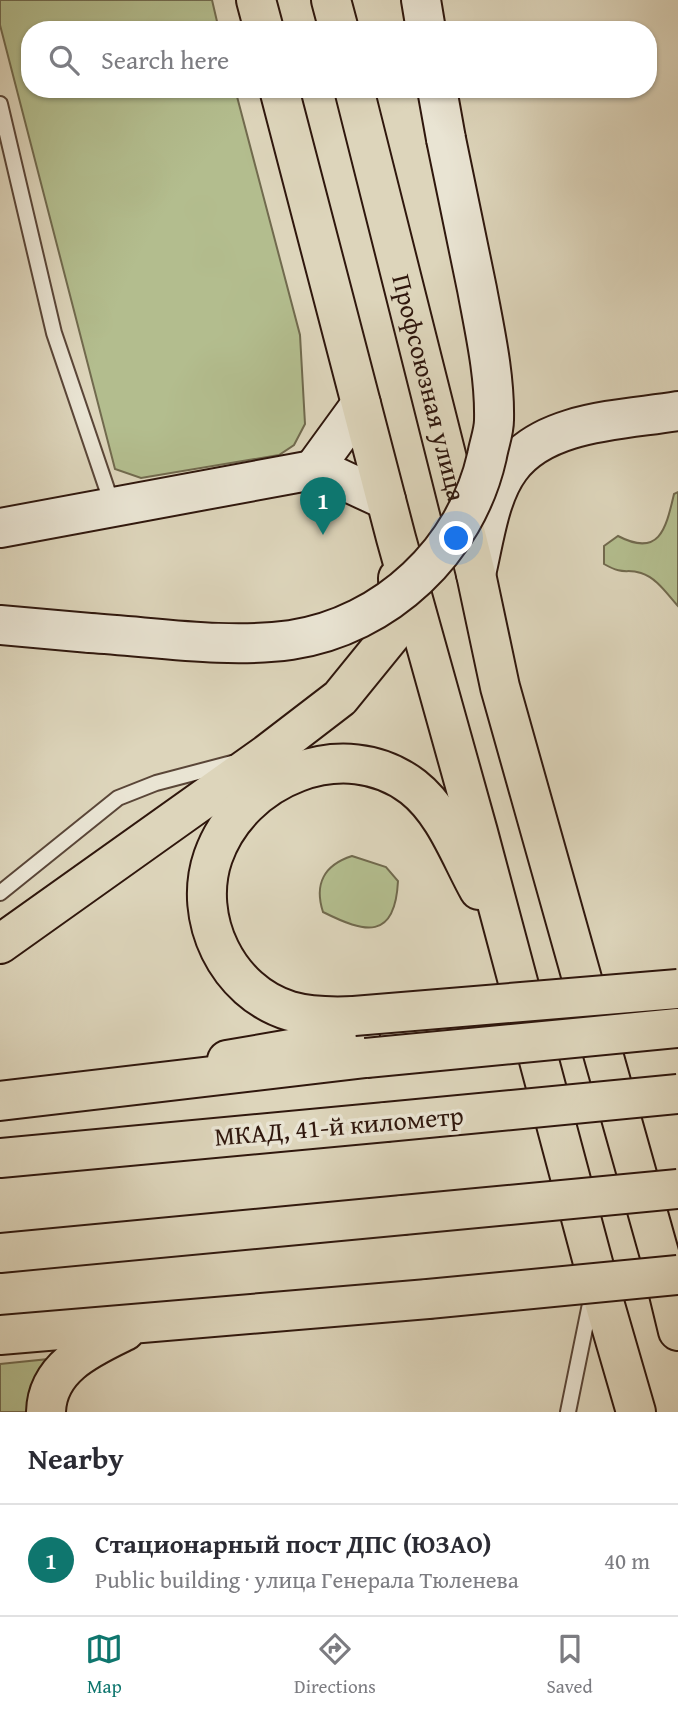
<!DOCTYPE html>
<meta charset="utf-8">
<style>
:root{--surface:#fff;--page:#f2f2f3;--text:#2b2b33;--muted:#7c7c81;--line:#e1e1e2;--accent:#0f766e}
body{margin:0;font-family:"Gentium Book Plus",serif;background:var(--page);color:var(--text)}
.you{position:absolute;left:457px;top:539px;width:24px;height:24px;margin:-18px;border:5px solid #fff;border-radius:50%;background:#1a73e8;box-shadow:0 0 0 10px #1a73e833}
.badge{display:grid;place-items:center;width:46px;height:46px;border-radius:50%;background:var(--accent);color:#fff;font-size:23px;font-weight:700}
.pin{position:absolute;translate:-50% -58px;filter:drop-shadow(0 2px 4px #0008)}
.pin::after{content:'';position:absolute;top:37px;width:24px;height:21px;background:inherit;clip-path:polygon(0 0,100% 0,50% 100%)}
.list{margin:0;padding:0;list-style:none}
h2{display:flex;justify-content:space-between;align-items:center;height:91px;margin:0;padding:0 28px;font-size:30px}
h2 small{font-size:23px;font-weight:400;color:var(--muted)}
.list li{display:grid;grid-template-columns:46px 1fr auto;gap:21px;align-items:center;box-sizing:border-box;height:112px;padding:0 28px;border-top:2px solid var(--line)}
.list b{display:block;font-size:26px;white-space:nowrap}
.list p{margin:0;font-size:23px;white-space:nowrap;color:var(--muted)}
.list em{font-size:23px;font-style:normal;color:var(--muted)}
.icon{flex:none;width:38px;height:38px;fill:none;stroke:currentColor;stroke-width:2;stroke-linecap:round;stroke-linejoin:round}
.map{position:relative;flex:none;width:678px;height:1412px;overflow:hidden}
.search{position:absolute;background:var(--surface);box-shadow:0 2px 5px #0004;left:21px;right:21px;top:21px;height:77px;display:flex;align-items:center;gap:18px;box-sizing:border-box;padding:0 24px;border-radius:28px;color:var(--muted);font-size:26px}
.sheet{height:203px;background:var(--surface)}
nav{display:flex;justify-content:space-around;align-items:center;box-sizing:border-box;height:98px;border-top:2px solid var(--line);background:var(--surface);font-size:19px;color:var(--muted)}
nav a{display:grid;justify-items:center;gap:4px}
nav .on{color:var(--accent)}
.map>svg:first-child{display:block}
.green{fill:#b3bd8e;stroke:#716a4e;stroke-width:2}
.lines{fill:none;stroke-linecap:round;stroke-linejoin:round}
.lane-casing{stroke:#5a4638;stroke-width:18}
.secondary-casing{stroke:#2f170d;stroke-width:42}
.primary-casing{stroke:#2f170d;stroke-width:42}
.highway-casing{stroke:#2f170d;stroke-width:42}
.lane{stroke:#e9e4d3;stroke-width:14}
.secondary{stroke:#e9e4d3;stroke-width:38}
.primary{stroke:#ddd5bb;stroke-width:38}
.highway{stroke:#ddd5bb;stroke-width:38}
.secondary-bridge-casing{stroke:#2f170d;stroke-width:42;stroke-linecap:butt}
.primary-bridge-casing{stroke:#2f170d;stroke-width:42;stroke-linecap:butt}
.highway-bridge-casing{stroke:#2f170d;stroke-width:42;stroke-linecap:butt}
.secondary-bridge{stroke:#e9e4d3;stroke-width:38}
.primary-bridge{stroke:#ddd5bb;stroke-width:38}
.highway-bridge{stroke:#ddd5bb;stroke-width:38}
.labels{text-anchor:middle;stroke-width:7;stroke-linejoin:round;paint-order:stroke}
.street-label{font-size:26px;fill:#2f170d;stroke:#e9e4d3}
</style>
<div class="map">
<svg width="678" height="1412" viewBox="0 0 678 1412">
<rect width="100%" height="100%" fill="#ddd5bb"/>
<filter id="stains"><feTurbulence type="fractalNoise" baseFrequency=".00286" numOctaves="4"/><feColorMatrix values="0 0 0 0 .2 0 0 0 0 .09 0 0 0 0 .02 0 0 0 .5 -.17"/></filter>
<radialGradient id="worn" r=".72"><stop offset=".6" stop-color="#630" stop-opacity="0"/><stop offset="1" stop-color="#630" stop-opacity=".3"/></radialGradient>
<!-- green -->
<g class="green">
<path d="M0,0H212L219,30H30V89H235L300,335L305,424L294,445L279,455L141,478L115,469L0,25Z"/>
<path d="M678,492V606C667,594 657,578 641,573C625,568 625,576 604,564V546L618,536C660,558 666,528 674,494Z"/>
<path d="M352,856L386,867L398,881C395,941 365,933 323,912C314,884 324,865 352,856Z"/>
<path d="M49,1359L30,1412H0V1364Z"/>
</g>
<g class="lines">
<!-- lane casing -->
<g class="lane-casing">
<g id="lane">
<path d="M0,104L54,333L112,504"/>
<path d="M0,893L118,798L156,783L232,763"/>
<path d="M568,1412L591,1299"/>
</g>
</g>
<!-- secondary casing -->
<g class="secondary-casing">
<g id="secondary">
<path d="M421,0L426,30"/>
<path d="M437,89L446,139"/>
<path d="M313,470L361,404"/>
<path d="M0,528L313,470L332,475L386,500"/>
<path d="M476,574C484,541 489,496 510,468C545,420 625,420 678,411"/>
<path d="M0,625L90,633"/>
</g>
</g>
<!-- primary casing -->
<g class="primary-casing">
<g id="primary">
<path d="M256,0L264,30"/>
<path d="M331,0L339,30"/>
<path d="M279,89L396,538L478,832L596,1274L636,1412"/>
<path id="s1" d="M354,89L476,574L500,687L663,1267L678,1293"/>
<path d="M0,944L267,754L340,698L392,634L399,612L398,578"/>
<path d="M354,1016C332,1017 311,1017 290,1011C227,992 192,918 213,857C241,777 344,734 413,787C445,812 460,856 479,890"/>
<path d="M227,1060L360,1037"/>
<path d="M663,1269L678,1331"/>
<path d="M0,1335L428,1299"/>
<path d="M46,1412C47,1367 90,1348 125,1331"/>
</g>
</g>
<!-- highway casing -->
<g class="highway-casing">
<g id="highway">
<path d="M0,1101L366,1058"/>
<path d="M0,1158L386,1122"/>
<path d="M0,1253L403,1215"/>
</g>
</g>
<!-- lane -->
<use href="#lane" class="lane"/>
<!-- secondary -->
<use href="#secondary" class="secondary"/>
<!-- primary -->
<use href="#primary" class="primary"/>
<!-- highway -->
<use href="#highway" class="highway"/>
<!-- secondary-bridge casing -->
<g class="secondary-bridge-casing">
<path id="secondary-bridge" d="M90,633C155,637 226,649 291,640C386,626 466,550 487,456C489,444 494,432 494,420C495,376 485,332 477,289C467,239 456,189 446,139"/>
</g>
<!-- primary-bridge casing -->
<g class="primary-bridge-casing">
<g id="primary-bridge">
<path d="M354,1016L678,989"/>
<path d="M428,1299L678,1275"/>
</g>
</g>
<!-- highway-bridge casing -->
<g class="highway-bridge-casing">
<g id="highway-bridge">
<path d="M366,1058L678,1028"/>
<path d="M386,1122L678,1094"/>
<path d="M403,1215L678,1189"/>
</g>
</g>
<!-- secondary-bridge -->
<use href="#secondary-bridge" class="secondary-bridge"/>
<!-- primary-bridge -->
<use href="#primary-bridge" class="primary-bridge"/>
<!-- highway-bridge -->
<use href="#highway-bridge" class="highway-bridge"/>
</g>
<g class="labels">
<!-- street labels -->
<g class="street-label">
<text dy="9" stroke="none"><textPath href="#s1" startOffset="308">Профсоюзная улица</textPath></text>
<text transform="translate(339 1126) rotate(-5)" y="9">МКАД, 41-й километр</text>
</g>
</g>
<rect width="100%" height="100%" filter="url(#stains)"/>
<rect width="100%" height="100%" fill="url(#worn)"/>
</svg>
<div class="you"></div>
<div class="pin badge" style="left:323px;top:535px">1</div>
<div class="search"><svg class="icon" aria-label="search" viewBox="0 0 24 24"><circle cx="10" cy="10" r="6"/><path d="M15 15l6 6"/></svg>Search here</div>
</div>
<section class="sheet">
<h2>Nearby<small></small></h2>
<ul class="list">
<li><span class="badge">1</span><div><b>Стационарный пост ДПС (ЮЗАО)</b><p>Public building · улица Генерала Тюленева</p></div><em>40 m</em></li>
</ul>
</section>
<nav>
<a class="on"><svg class="icon" aria-label="map" viewBox="0 0 24 24"><path d="M3 6l6-2 6 2 6-2v14l-6 2-6-2-6 2zM9 4v14M15 6v14"/></svg>Map</a>
<a><svg class="icon" aria-label="directions" viewBox="0 0 24 24"><path d="M12 3l9 9-9 9-9-9zM9 14v-3h6M13 9l2 2-2 2"/></svg>Directions</a>
<a><svg class="icon" aria-label="saved" viewBox="0 0 24 24"><path d="M7 4h10v16l-5-4-5 4z"/></svg>Saved</a>
</nav>
